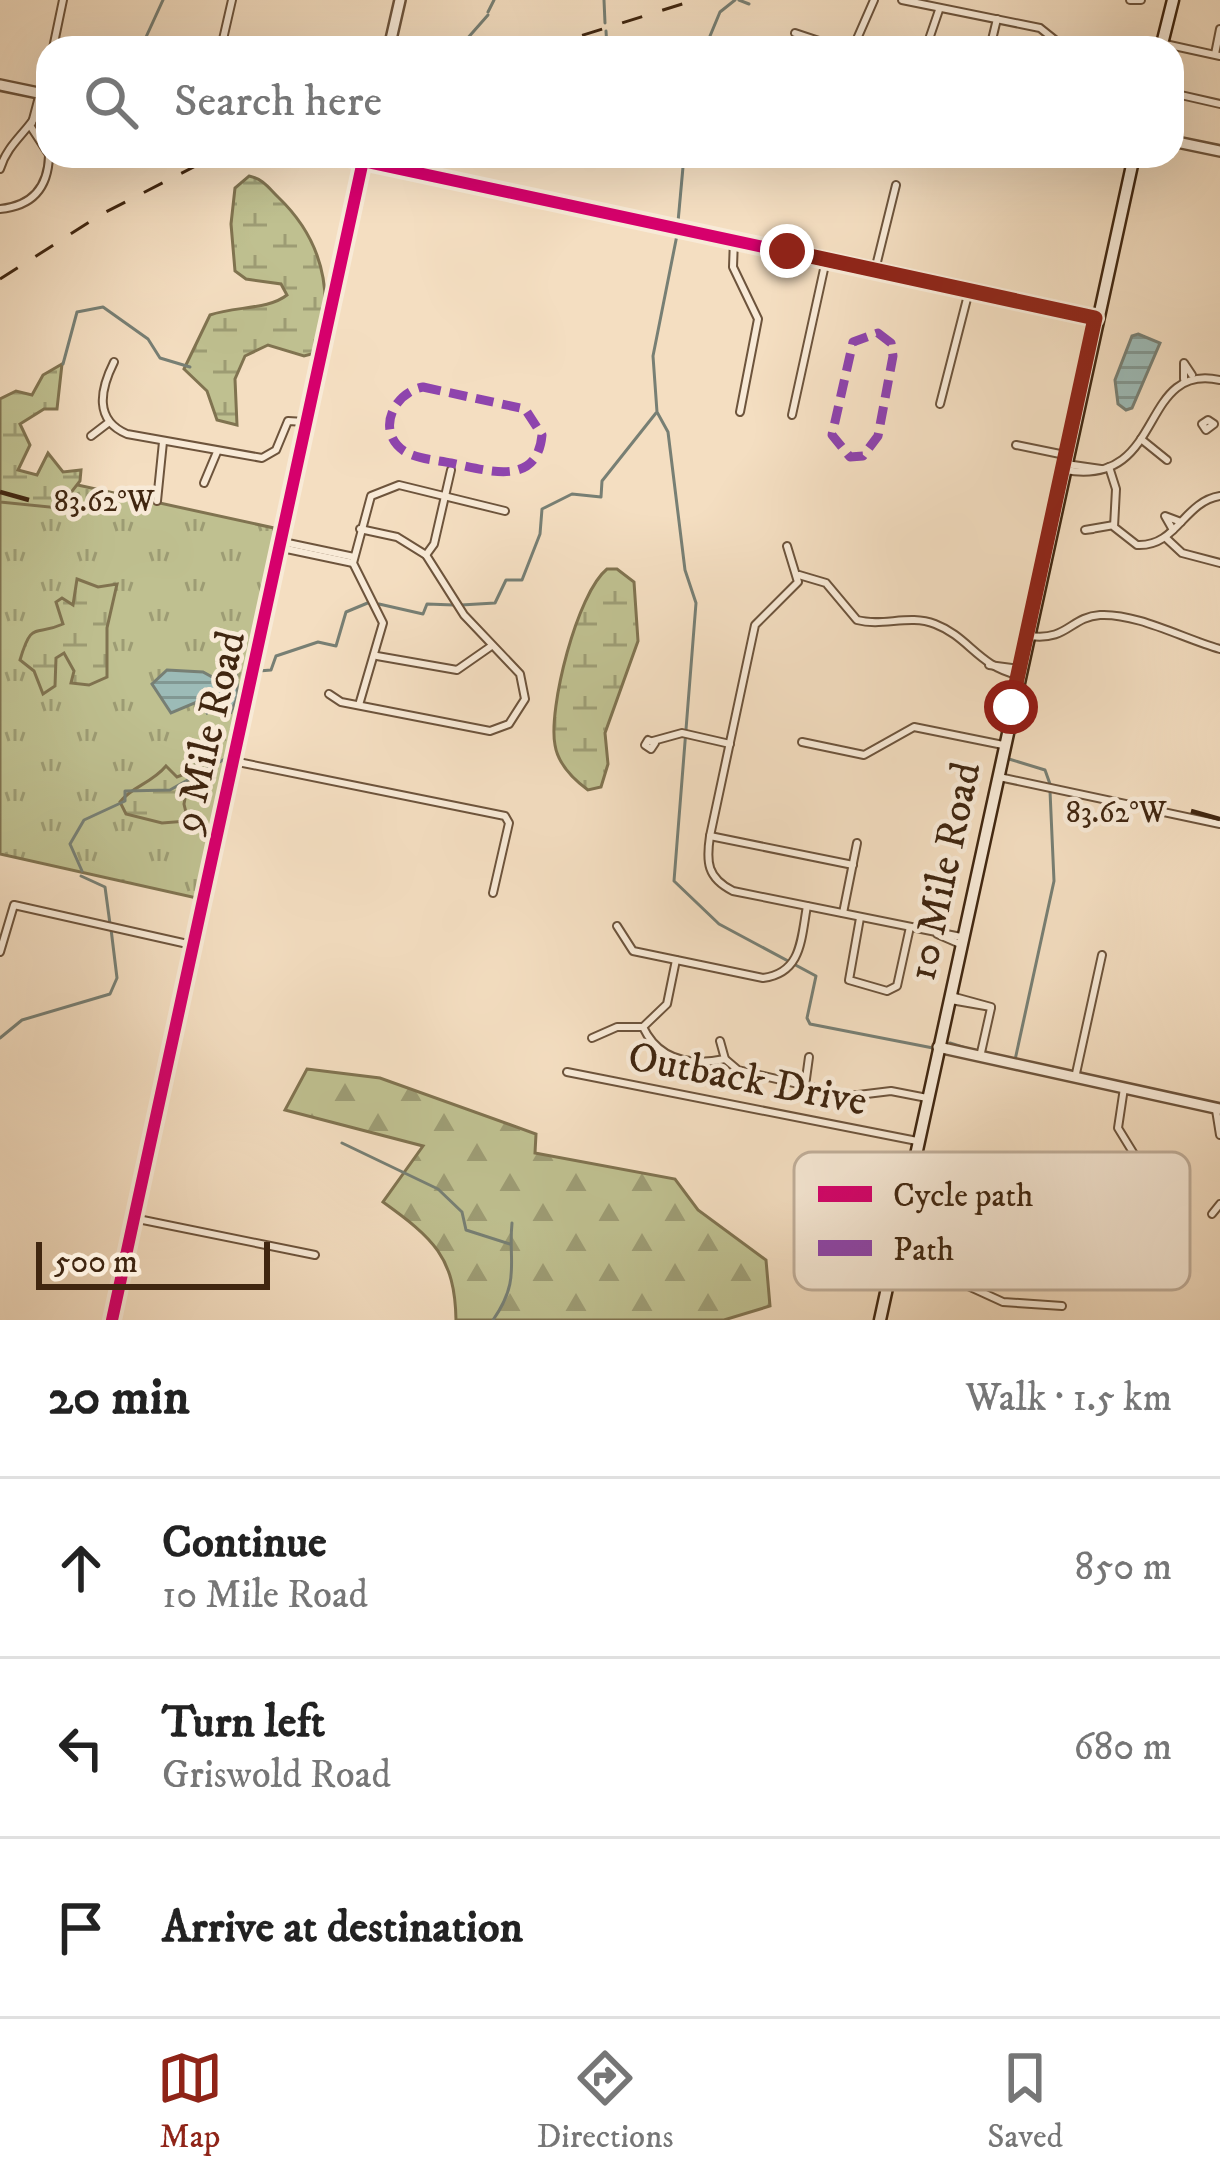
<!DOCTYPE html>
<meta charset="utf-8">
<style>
:root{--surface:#fff;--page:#f2f2f2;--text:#222;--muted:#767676;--line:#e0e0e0;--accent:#8f2418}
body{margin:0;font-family:"IM FELL DW Pica",serif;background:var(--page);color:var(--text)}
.scale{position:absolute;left:36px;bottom:30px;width:234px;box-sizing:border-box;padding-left:12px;border:6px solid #402610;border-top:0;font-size:33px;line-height:42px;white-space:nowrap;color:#402610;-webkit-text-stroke:9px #f8ead7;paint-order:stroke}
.stop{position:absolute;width:36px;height:36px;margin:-27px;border:9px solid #8f2418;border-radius:50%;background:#fff}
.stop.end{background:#8f2418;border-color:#fff;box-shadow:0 3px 12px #0008}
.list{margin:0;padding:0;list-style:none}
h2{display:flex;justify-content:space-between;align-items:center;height:156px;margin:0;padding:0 48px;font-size:51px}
h2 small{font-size:39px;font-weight:400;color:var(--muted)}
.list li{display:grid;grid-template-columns:78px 1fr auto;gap:36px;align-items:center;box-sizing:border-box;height:180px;padding:0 48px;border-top:3px solid var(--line)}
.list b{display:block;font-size:45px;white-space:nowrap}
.list p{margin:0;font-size:39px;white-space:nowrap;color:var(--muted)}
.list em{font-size:39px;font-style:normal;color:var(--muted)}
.icon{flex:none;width:66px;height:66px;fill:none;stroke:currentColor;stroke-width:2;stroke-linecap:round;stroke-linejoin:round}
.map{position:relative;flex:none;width:1220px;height:1320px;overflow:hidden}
.search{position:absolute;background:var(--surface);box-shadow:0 12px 48px #0002;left:36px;right:36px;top:36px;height:132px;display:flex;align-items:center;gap:30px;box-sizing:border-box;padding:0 42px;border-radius:36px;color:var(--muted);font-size:45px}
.sheet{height:696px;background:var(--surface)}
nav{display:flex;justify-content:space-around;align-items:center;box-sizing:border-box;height:168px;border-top:3px solid var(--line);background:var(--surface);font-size:33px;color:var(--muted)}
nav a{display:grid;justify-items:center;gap:6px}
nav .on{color:var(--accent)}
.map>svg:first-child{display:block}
.grass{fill:url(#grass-tufts);stroke:#807350;stroke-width:3}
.forest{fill:url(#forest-firs);stroke:#807350;stroke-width:3}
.wetland{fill:url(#wetland-marsh);stroke:#807350;stroke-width:3}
.water{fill:url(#water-rules);stroke:#777f74;stroke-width:3}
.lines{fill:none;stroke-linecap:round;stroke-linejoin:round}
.stream{stroke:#777f74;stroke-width:3}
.minor-casing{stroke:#6d543c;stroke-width:10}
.tertiary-casing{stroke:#6d543c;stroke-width:14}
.secondary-casing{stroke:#402610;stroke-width:15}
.minor{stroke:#f8ead7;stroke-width:6}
.tertiary{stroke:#f8ead7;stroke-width:9}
.secondary{stroke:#f8ead7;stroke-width:10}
.rail{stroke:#402610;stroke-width:3;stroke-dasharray:21 21;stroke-linecap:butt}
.quiet{stroke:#8e44ad;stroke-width:9;stroke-dasharray:18 9;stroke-linecap:butt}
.cycleway-casing{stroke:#f8ead7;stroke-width:20}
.cycleway{stroke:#d6006c;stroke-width:12}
.route{stroke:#8f2418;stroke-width:15}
.ticks{fill:none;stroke:#402610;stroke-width:4.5}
.labels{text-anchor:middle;stroke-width:9;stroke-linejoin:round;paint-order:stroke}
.street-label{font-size:42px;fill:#402610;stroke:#f8ead7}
.key{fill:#f8ead7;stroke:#c1af9b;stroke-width:3}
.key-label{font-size:33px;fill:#402610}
.ticks-label{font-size:30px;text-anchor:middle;fill:#402610;stroke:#f8ead7;stroke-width:9;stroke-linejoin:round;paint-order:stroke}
</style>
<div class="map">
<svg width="1220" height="1320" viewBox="0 0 1220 1320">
<defs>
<pattern id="grass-tufts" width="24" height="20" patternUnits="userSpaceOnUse" patternTransform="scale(3)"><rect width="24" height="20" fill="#bfc090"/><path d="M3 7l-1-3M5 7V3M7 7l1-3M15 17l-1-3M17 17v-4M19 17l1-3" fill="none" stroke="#9d9c74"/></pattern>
<pattern id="forest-firs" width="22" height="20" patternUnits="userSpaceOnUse" patternTransform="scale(3)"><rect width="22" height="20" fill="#bfc090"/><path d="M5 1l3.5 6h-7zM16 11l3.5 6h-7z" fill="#9d9c74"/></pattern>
<pattern id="wetland-marsh" width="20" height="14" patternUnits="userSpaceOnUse" patternTransform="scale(3)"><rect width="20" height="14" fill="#bfc090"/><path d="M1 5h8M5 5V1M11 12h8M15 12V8" fill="none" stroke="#9d9c74"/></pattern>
<pattern id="water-rules" width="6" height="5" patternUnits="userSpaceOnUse" patternTransform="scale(3)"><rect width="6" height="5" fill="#9cbbb7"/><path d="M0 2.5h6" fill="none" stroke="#819893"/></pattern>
</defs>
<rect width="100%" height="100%" fill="#f4dec1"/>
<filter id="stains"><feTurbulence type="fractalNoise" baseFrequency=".00167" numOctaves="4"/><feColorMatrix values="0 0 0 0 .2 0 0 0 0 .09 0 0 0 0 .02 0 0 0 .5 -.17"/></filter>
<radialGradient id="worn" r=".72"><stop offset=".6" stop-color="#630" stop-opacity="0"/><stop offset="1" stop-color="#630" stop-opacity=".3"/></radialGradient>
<!-- grass -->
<path class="grass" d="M0,468L283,530L201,899L0,854Z"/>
<!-- forest -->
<path class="forest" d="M307,1069L380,1078L536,1134L535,1153L675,1179L698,1210L766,1260L770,1306L724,1320H456C455,1257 433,1238 383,1202L423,1146L285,1110Z"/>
<!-- wetland -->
<g class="wetland">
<path d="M249,176C263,179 268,187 278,197C323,240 334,293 319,352L304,356L268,345L245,356L235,379L237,425L217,420L207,391L184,369L210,315C235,306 268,310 287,295L281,284L246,279L235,271L231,224L235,188Z"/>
<path d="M62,364L57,409H44L20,424L30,445L18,470L37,475L48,453L63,472L81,470L80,481L59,508L0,502V399L16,391L32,395L43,375Z"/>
<path d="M607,569H617L634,582L638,641L605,733L608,764L601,787L588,790C573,779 558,764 555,745C548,709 577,593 607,569Z"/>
<path d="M77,579L98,587L117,584L107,628V677L89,685L71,683L74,671L64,653L56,658L55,686L43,694L34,671L20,660C32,619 35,637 63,624L56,602L62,598L73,605Z"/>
<path d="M166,766L177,777L190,772L184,804L188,821L162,823L126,814L120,802C132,786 151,784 166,766Z"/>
</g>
<!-- water -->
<g class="water">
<path d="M1138,334L1160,343L1132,408L1126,410L1118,404L1115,380L1132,336Z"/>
<path d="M167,670L203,672L216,679L236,671L238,696L231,712L222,705L207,713L199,701L171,713L152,684Z"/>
</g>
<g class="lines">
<!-- stream -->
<g class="stream">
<path d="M604,0L605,23"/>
<path d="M739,0L749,4"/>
<path d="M488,12L494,0"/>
<path d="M606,31L607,48"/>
<path d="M141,48L163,0"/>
<path d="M445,48L466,40L488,15"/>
<path d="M705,48L720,12L735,0"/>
<path d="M678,222L684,156"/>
<path d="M677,235L653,356L657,412L668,432L685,570L696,603L674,881L719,924L816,976L807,1018L810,1024L933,1048"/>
<path d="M63,364L77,312L103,307L148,339L160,358L190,367"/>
<path d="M379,604L423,614L427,604L454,605"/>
<path d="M461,605L495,603L506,580H522L540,534L542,509L572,494L601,497L602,481L656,413"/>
<path d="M253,694L259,671L271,670L276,656L318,642L336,646L346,612L370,602"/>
<path d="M1009,759L1045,770L1050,784"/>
<path d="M82,871L70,844L84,820L125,801V791L170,790L230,756"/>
<path d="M81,876L105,887L110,924"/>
<path d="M0,1038L22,1020L110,994L117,978L111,929"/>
<path d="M950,1043L972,1050"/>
<path d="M1015,1060L1054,881L1050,791"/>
<path d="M342,1143L438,1189L462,1212L466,1230L510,1244"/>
<path d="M493,1320C521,1280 508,1262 512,1223"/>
</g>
<!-- minor casing -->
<g class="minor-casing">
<g id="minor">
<path d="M902,0L1040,28L1065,48"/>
<path d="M1130,0H1141"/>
<path d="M795,33L840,48"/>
<path d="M1165,44L1220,56"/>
<path d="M53,48L63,0"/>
<path d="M221,48L232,0"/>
<path d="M853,48L874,0"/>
<path d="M926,48L939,10"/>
<path d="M990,48L997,19"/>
<path d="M1215,54L1220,29"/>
<path d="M1172,93L1220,104"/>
<path d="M42,94L48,69"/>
<path d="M32,123L40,93"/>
<path d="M31,127L48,153"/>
<path d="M0,169C9,138 38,127 45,94"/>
<path d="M0,209C32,206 48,188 49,156"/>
<path d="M734,239L733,267L758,319L740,412"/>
<path d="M875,270L896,185"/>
<path d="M114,362C100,390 94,420 127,434L262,458L276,450L288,421L305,422"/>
<path d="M1184,379V363L1192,375"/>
<path d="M940,404L969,291"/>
<path d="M792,415L826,260"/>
<path d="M1208,420L1214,424L1206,430L1202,424Z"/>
<path d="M91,436L108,423"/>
<path d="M1141,439L1167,460"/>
<path d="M1016,445L1065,455"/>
<path d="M1066,464L1101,469"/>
<path d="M1109,467L1116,489L1114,527L1137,545C1177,547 1183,502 1220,496"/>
<path d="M1065,470C1167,488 1137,362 1220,380"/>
<path d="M204,483L217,452"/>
<path d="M157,501L163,442"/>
<path d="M1093,529L1085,530L1114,525"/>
<path d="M1173,530L1165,516L1181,522"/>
<path d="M1167,539L1182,553L1220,563"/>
<path d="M283,542L354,557"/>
<path d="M787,546L798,582L755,625L710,836C706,862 707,878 733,891L961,937"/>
<path d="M282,548L353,563"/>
<path d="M426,555L434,544L451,470"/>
<path d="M799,575L826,583L857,620C883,627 909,614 935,624C969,637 978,666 1018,675"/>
<path d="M1030,636C1068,641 1070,617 1100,615C1137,613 1184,639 1220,649"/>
<path d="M377,656L457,670L490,647"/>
<path d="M989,665L1019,669"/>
<path d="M329,694L341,702L490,731L509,724L525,699L520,674L464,615L426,555L397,537L360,529"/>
<path d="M359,705L383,623L353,563L371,496L399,485L505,511"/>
<path d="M648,740L655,743L651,749L645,745Z"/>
<path d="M653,741L682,733L730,744"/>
<path d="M802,742L864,755L914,727L1003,745"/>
<path d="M233,761L505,816L509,823L493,893"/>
<path d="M999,777L1220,824"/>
<path d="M710,836L853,865"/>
<path d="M843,913L857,843"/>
<path d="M860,918L849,980L887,991L897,986L910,927"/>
<path d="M617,926L633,951L763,978C802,973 801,939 807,906"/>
<path d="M937,934L960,944"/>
<path d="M0,952L14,905L192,945"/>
<path d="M951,996L991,1007L951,1000"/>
<path d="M643,1027C659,1061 691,1066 725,1059"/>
<path d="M643,1027L667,1004L676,960"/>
<path d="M592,1038L617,1027H643"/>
<path d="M720,1041L725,1059L738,1070L850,1096L891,1091L927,1098"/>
<path d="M980,1057L991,1008"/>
<path d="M567,1072L917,1141"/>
<path d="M1075,1078L1102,955"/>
<path d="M805,1086L809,1057"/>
<path d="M1124,1088L1118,1128L1145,1172L1129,1239"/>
<path d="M1216,1110L1220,1135"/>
<path d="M1212,1214L1220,1204"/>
<path d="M133,1218L315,1255"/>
<path d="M890,1272L944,1275L1003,1302L1062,1306"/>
</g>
</g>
<!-- tertiary casing -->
<g class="tertiary-casing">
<g id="tertiary">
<path d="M389,48L400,0"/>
<path d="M0,85L48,95"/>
<path d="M1172,141L1220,151"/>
<path d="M339,156L1095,318"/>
<path d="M938,1047L1220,1109"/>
<path d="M112,1320L364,156"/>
</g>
</g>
<!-- secondary casing -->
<g class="secondary-casing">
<g id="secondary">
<path d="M1161,48L1173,0"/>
<path d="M880,1320L1134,156"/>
</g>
</g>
<!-- minor -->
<use href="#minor" class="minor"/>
<!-- tertiary -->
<use href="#tertiary" class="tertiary"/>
<!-- secondary -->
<use href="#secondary" class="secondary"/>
<!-- rail -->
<g class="rail">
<path d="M542,48L695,0"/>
<path d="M0,279L102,214L215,156"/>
</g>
<!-- quiet -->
<g class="quiet">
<path d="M878,333L891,343L893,356L878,436L863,456L850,457L832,435L853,342Z"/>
<path d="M423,387L525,409L542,435C537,488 487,470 451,463C436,460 417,459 404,451C375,431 394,392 423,387Z"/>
</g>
<!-- cycleway casing -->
<g class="cycleway-casing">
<g id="cycleway">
<path d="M339,156L1095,318"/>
<path d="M112,1320L364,156"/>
</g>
</g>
<!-- cycleway -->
<use href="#cycleway" class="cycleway"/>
</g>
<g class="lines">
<!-- route -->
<path class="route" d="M787,251L1095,318L1011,707"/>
</g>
<!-- ticks -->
<path class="ticks" d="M0,492L29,500M1191,811L1220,819"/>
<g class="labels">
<!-- street labels -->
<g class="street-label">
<text transform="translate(207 731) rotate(-77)" y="15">9 Mile Road</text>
<text transform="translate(942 871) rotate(-78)" y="15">10 Mile Road</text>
<text transform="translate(748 1077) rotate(11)" y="15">Outback Drive</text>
</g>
</g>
<!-- legend -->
<rect x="794" y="1152" width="396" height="138" rx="18" class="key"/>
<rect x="818" y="1186" width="54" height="16" fill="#d6006c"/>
<rect x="818" y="1240" width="54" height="16" fill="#8e44ad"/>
<g class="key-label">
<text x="893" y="1206">Cycle path</text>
<text x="893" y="1260">Path</text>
</g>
<g class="ticks-label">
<text x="104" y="511">83.62°W</text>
<text x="1116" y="822">83.62°W</text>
</g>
<rect width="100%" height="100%" filter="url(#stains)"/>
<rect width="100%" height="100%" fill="url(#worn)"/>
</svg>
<div class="scale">500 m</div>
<div class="stop" style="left:1011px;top:707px"></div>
<div class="stop end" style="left:787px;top:251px"></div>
<div class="search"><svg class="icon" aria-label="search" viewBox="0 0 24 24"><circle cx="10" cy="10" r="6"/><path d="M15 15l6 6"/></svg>Search here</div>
</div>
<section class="sheet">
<h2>20 min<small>Walk · 1.5 km</small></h2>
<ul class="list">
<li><svg class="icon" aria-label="ahead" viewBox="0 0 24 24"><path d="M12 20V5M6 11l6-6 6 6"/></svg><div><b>Continue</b><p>10 Mile Road</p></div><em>850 m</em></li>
<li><svg class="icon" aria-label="left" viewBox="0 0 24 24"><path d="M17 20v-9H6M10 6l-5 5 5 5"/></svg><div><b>Turn left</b><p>Griswold Road</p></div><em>680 m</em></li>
<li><svg class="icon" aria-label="arrive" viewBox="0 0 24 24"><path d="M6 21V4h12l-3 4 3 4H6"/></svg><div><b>Arrive at destination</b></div></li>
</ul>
</section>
<nav>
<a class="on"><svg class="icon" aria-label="map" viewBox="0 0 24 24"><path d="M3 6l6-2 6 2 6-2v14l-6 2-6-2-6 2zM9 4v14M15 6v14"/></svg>Map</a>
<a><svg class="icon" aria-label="directions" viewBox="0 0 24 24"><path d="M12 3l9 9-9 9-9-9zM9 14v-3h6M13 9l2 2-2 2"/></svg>Directions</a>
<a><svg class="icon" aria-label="saved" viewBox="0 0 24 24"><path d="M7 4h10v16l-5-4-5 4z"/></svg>Saved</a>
</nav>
